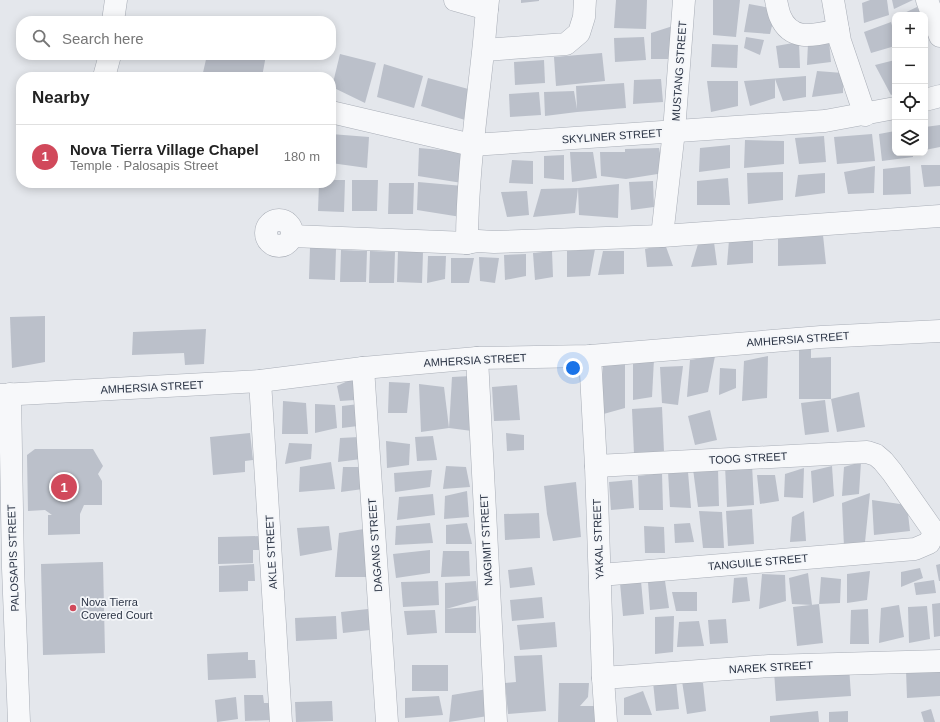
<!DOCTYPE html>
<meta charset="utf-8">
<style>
:root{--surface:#fff;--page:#f6f6f6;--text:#222;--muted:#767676;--line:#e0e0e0;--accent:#d1495b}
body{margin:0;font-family:Helvetica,sans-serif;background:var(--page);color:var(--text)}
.controls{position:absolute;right:12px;top:12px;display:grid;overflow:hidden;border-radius:8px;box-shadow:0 2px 10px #0003}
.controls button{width:36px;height:36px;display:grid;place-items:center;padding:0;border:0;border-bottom:1px solid var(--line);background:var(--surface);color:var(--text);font:20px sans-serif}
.you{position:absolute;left:573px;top:368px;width:14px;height:14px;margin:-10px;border:3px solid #fff;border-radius:50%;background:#1a73e8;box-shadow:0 0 0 6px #1a73e833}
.badge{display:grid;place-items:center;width:26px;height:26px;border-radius:50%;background:var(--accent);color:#fff;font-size:13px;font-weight:700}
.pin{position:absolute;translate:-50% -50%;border:2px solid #fff;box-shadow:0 1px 4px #0006}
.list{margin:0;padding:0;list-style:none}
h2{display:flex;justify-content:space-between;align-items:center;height:52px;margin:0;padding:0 16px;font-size:17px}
h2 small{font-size:13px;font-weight:400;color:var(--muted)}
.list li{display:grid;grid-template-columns:26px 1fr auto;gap:12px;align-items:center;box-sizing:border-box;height:64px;padding:0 16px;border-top:1px solid var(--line)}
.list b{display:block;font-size:15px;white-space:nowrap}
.list p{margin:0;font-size:13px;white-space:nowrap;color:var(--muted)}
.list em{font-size:13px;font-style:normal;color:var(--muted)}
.icon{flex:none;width:22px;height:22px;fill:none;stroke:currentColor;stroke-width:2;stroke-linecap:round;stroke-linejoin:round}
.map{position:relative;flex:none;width:940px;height:722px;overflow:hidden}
.search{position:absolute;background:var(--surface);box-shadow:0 2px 10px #0003;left:16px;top:16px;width:320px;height:44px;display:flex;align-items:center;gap:10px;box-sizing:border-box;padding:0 14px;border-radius:16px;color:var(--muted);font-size:15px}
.panel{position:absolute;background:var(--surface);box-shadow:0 2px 10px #0003;left:16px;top:72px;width:320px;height:116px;border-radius:16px}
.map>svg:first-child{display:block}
.building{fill:#bbc0ca}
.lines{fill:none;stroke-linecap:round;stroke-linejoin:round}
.minor-casing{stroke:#a9aeb7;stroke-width:23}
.minor{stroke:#f7f8fa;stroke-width:22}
.poi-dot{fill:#d1495b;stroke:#f4f6f9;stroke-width:1.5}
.labels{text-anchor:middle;stroke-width:3.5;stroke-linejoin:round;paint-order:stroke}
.street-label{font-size:11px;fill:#2b3445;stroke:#f4f6f9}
.poi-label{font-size:11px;fill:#2b3445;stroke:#f4f6f9;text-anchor:start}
</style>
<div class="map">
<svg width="940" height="722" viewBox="0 0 940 722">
<rect width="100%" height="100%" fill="#e4e7ec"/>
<!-- building -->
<g class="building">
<path d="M521,0H539V1L521,3Z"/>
<path d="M616,0H647L646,29L614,28Z"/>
<path d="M713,0H740L736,37L713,35Z"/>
<path d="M870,0H887L889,15L864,23L862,3Z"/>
<path d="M892,0H913L894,9Z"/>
<path d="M749,4L776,9L770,34L744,32Z"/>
<path d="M917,7L921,15H900Z"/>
<path d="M891,22L895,36V46L871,53L864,32Z"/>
<path d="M676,25L672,59H651V33Z"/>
<path d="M644,37L646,60L615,62L614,38Z"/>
<path d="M746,37L764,40L760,55L744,48Z"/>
<path d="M829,41L831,62L807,65L808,43Z"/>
<path d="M799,42L800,68H779L776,46Z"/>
<path d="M712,44L738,45L737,68L711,67Z"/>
<path d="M602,53L605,81L556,86L554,57Z"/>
<path d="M340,54L376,63L365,103L332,87Z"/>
<path d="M207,55H266L262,77H202Z"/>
<path d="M544,60L545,83L515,85L514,62Z"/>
<path d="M895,60V93L891,95L875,65Z"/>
<path d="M384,64L423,76L414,108L377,97Z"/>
<path d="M817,71L843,73V93L812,97Z"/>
<path d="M806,76V97L783,101L775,79V98L750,106L744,81Z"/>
<path d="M428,78L472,90L468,121L421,106Z"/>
<path d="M661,79L663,102L633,104L634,80Z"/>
<path d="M707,81H738V106L711,112Z"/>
<path d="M624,83L626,108L577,112L545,116L544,92L574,91L577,109L576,86Z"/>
<path d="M539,92L541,115L510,117L509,94Z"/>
<path d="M940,125V147L925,150V127Z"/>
<path d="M895,131V153H913V157L882,161L879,134Z"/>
<path d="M331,134L369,137L367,168L331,163Z"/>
<path d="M872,134L875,161L837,164L834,137Z"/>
<path d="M824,136L826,162L799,164L795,138Z"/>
<path d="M745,140L784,141V164L744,168Z"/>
<path d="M730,145V168L699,172L700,148Z"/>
<path d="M419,148L464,152L462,183L418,176Z"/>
<path d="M659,148L664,173L626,179L601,176L600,152H625V149Z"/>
<path d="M570,152H593L597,178L572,182Z"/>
<path d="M564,155V180L544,178V156Z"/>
<path d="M512,160L533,161V184L509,183Z"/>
<path d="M921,165H940V186L924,187Z"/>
<path d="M875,166L874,193L848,194L844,172Z"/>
<path d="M910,166L911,194L883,195V169Z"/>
<path d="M783,172V200L748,204L747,173Z"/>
<path d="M825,173V193L795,197L798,175Z"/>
<path d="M728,178L730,205H697V181Z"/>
<path d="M331,180H345L344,212L318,211L319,183H331Z"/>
<path d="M352,180H378L377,211H352Z"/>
<path d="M653,181L654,207L631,210L629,182Z"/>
<path d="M418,182L463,186L461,217L417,210Z"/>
<path d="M389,183H414L413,214H388Z"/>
<path d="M619,184L618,218L579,215L578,188Z"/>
<path d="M578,188L575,213L533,217L541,189Z"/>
<path d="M527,191L529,215L507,217L501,192Z"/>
<path d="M823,235L826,264L778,266V236Z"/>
<path d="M729,240H753V263L727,265Z"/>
<path d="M714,242L717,265L691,267L698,244Z"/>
<path d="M665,244L673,266L647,267L645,249Z"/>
<path d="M310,248H336L335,280L309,279Z"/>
<path d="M595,249L590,276L567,277V251Z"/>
<path d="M341,250L367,251L366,282H340Z"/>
<path d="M370,251L395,252L394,283H369Z"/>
<path d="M398,251H423L422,283L397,282Z"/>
<path d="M552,251L553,277L535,280L533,253Z"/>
<path d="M603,251H624V274L598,275Z"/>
<path d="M526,254V276L505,280L504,255Z"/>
<path d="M428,256H446L445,279L427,283Z"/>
<path d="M479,257L499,258L495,283L480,281Z"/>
<path d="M451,258H474L469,283H451Z"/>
<path d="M45,316V362L12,368L10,317Z"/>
<path d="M206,329L204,364L185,365L184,353L132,355L133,332Z"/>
<path d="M811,341V358L831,357V399H799V348Z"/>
<path d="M715,356L708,392L687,397L690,360Z"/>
<path d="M768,356L767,398L742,401L744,361Z"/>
<path d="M633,359H654L652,397L633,400Z"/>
<path d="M625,364V408L600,415L603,366Z"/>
<path d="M683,366L678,405L662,403L660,367Z"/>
<path d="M720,368L736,369V388L719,395Z"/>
<path d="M471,376L472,431L449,428L452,377Z"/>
<path d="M354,378L355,400L340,401L337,386Z"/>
<path d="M389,382L410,383L407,413H388Z"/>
<path d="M419,384L444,387L449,428L421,432Z"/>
<path d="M517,385L520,420L494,421L492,387Z"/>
<path d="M859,392L865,427L837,432L831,399Z"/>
<path d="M825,400L829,432L805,435L801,403Z"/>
<path d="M283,401L306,403L308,434H282Z"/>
<path d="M315,404L335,405L337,428L315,433Z"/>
<path d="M359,404L358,426L342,428V406Z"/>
<path d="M662,407L664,452L634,454L632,409Z"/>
<path d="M710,410L717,440L695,445L688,416Z"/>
<path d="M250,433L253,460L245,461V472L213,475L210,437Z"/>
<path d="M506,433L524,435V450L507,451Z"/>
<path d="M433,436L437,460L417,461L415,437Z"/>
<path d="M359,437L361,459L338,462L340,438Z"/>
<path d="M386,441L410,444L409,465L387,468Z"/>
<path d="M289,443L312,444L311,459L285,464Z"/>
<path d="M35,449H93L103,466L98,474L102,481V505H84L80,514V534L48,535V515H52L45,510L28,511L27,455Z"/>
<path d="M331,462L335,489L299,492L300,467Z"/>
<path d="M861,462L859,494L842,496L844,467Z"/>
<path d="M752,464L754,505L727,507L725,466Z"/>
<path d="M446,466L466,467L470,487L443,489Z"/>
<path d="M832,466L834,496L813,503L811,471Z"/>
<path d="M343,467H361L363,489L341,492Z"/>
<path d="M804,468L803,498L784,497L785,474Z"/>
<path d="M693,469H718L719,506L698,507Z"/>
<path d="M432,470L430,487L395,492L394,473Z"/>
<path d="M668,471L688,472L691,508L670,507Z"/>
<path d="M662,473L663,510H639L638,476Z"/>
<path d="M757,475H775L779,501L760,504Z"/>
<path d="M632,480L634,508L611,510L609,482Z"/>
<path d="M576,482L581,537L553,541L547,514L544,486Z"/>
<path d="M467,491L469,517L444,519L445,496Z"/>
<path d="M870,493L865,542L844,547L842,503Z"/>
<path d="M433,494L435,515L397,520L399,497Z"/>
<path d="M872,500L907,505L910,531L874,535Z"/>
<path d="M752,509L754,544L728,546L726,511Z"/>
<path d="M699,511L722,512L724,548H703Z"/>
<path d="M804,511L806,541L790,542L792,517Z"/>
<path d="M539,513L540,538L505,540L504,514Z"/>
<path d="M430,523L433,543L395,545L396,526Z"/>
<path d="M467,523L472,544H446V525Z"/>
<path d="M690,523L694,542L675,543L674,524Z"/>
<path d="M329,526L332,550L300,556L297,528Z"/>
<path d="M644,526L664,527L665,553H645Z"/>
<path d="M364,529L367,577H335L339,533Z"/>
<path d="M261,536L262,550H253V563L218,564V537Z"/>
<path d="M430,550V573L396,578L393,554Z"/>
<path d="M443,551H469L470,576L441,577Z"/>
<path d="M103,562L105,653L43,655L41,564Z"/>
<path d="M254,564L255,581H248V591L219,592V566Z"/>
<path d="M940,564V581H939L936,565Z"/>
<path d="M532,567L535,585L510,588L508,570Z"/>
<path d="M920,568L923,578L901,587V572Z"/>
<path d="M870,571L867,600L847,603V574Z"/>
<path d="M808,573L812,605L792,604L789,578Z"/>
<path d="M762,574L785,575L786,601L759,609Z"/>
<path d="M747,577L750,601L732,603L734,578Z"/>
<path d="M821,577L841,579L840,603L819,604L823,643L797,646L793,607L819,604Z"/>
<path d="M934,580L936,593L916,595L914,583Z"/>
<path d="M438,581L439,605L403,607L401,582Z"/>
<path d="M476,581L478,600L446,609L476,606V633H445V583Z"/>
<path d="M641,581L644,614L623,616L620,583Z"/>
<path d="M665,581L669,608L650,610L648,582Z"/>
<path d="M672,592H697V611H676Z"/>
<path d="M542,597L544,618L512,621L510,600Z"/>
<path d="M940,603V636L934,637L932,604Z"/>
<path d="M899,605L904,637L879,643L881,608Z"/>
<path d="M927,606L930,639L909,643L908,607Z"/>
<path d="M368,609L370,630L343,633L341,612Z"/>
<path d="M868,609L869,644H850L851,610Z"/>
<path d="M435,610L437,633L407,635L404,611Z"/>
<path d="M336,616L337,639L296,641L295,618Z"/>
<path d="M674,616L673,652L655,654V617Z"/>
<path d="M726,619L728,643L710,644L708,620Z"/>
<path d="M699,621L704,646L677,647L679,622Z"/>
<path d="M555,622L557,647L520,650L517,625Z"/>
<path d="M248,652V660H255L256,678L208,680L207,654Z"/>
<path d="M542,655L546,711L508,714L505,683L516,682L514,656Z"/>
<rect x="412" y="665" width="36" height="26"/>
<path d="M849,666L851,696L776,701L774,671Z"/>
<path d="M940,669V696L907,698L906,670Z"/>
<path d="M676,680L679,709L656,711L653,682Z"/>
<path d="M682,681L703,683L706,711L687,714Z"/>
<path d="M559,683H589L588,697L580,706H598V722H558Z"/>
<path d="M487,689L488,716L449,722L452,695Z"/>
<path d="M643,691L652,715H624V698Z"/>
<path d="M244,695H263L264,703H270L271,720L245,721Z"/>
<path d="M439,696L443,715L405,718V698Z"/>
<path d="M236,697L238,719L217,722L215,700Z"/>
<path d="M332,701L333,721L296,722L295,702Z"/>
<path d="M931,709L935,722H924L921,712Z"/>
<path d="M818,711L819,722H770V716Z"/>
<path d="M848,711V722H829V712Z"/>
</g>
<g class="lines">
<!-- minor casing -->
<g class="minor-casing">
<g id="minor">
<path d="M455,0L487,9"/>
<path d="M776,0C777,5 778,11 780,16C791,43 816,35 838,30"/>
<path d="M833,0L840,41L865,115"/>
<path d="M927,0L940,36"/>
<path d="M113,21L116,0"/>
<path d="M484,50L566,44L579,33L584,17L585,0"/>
<path d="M104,77L110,55"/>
<path d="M925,100L940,96"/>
<path d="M331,112L472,145L825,121L895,108"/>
<circle cx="279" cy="233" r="13"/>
<path d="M292,236L467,243L478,241L494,242L662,236L940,216"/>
<path d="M662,236L674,131L684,0"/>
<path d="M467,243C467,179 476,116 483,52C485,35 486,17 488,0"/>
<path d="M590,356L596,466L603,678L606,722"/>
<path d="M477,358L496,722"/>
<path d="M363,368L387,722"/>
<path d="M260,381L281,722"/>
<path d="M10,394L13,568L19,722"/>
<path d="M0,395L260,381L363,368L477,358L590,356L821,337L940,331"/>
<path d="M596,466L867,452L876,455L883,461L892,472L932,529L933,535L929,543L915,549L600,575"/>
<path d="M603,678L769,666L940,661"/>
</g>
</g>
<!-- minor -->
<use href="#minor" class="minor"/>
</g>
<!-- markers -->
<circle class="poi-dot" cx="73" cy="608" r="4"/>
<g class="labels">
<!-- street labels -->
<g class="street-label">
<text transform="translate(679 71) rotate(-86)" y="4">MUSTANG STREET</text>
<text transform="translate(612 136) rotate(-4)" y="4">SKYLINER STREET</text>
<text transform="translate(798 339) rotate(-4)" y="4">AMHERSIA STREET</text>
<text transform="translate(475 360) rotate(-3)" y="4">AMHERSIA STREET</text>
<text transform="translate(152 387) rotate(-3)" y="4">AMHERSIA STREET</text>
<text transform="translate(748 458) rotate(-3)" y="4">TOOG STREET</text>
<text transform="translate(598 539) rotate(-92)" y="4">YAKAL STREET</text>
<text transform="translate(486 540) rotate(-93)" y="4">NAGIMIT STREET</text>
<text transform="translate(375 545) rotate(-94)" y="4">DAGANG STREET</text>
<text transform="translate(271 552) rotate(-93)" y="4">AKLE STREET</text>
<text transform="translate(13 558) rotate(-92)" y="4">PALOSAPIS STREET</text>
<text transform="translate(758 562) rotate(-5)" y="4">TANGUILE STREET</text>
<text transform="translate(771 667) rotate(-3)" y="4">NAREK STREET</text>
</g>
<!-- poi labels -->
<g class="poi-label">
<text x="81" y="606">Nova Tierra<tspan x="81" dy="13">Covered Court</tspan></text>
</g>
</g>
</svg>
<div class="controls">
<button>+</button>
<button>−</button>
<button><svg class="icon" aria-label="locate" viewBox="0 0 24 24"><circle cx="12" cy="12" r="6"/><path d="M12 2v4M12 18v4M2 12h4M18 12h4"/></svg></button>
<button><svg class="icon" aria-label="layers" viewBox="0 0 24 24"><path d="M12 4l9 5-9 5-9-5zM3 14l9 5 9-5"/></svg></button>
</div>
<div class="you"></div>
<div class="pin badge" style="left:64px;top:487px">1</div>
<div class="search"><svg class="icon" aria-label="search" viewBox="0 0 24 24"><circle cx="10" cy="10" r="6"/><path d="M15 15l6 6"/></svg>Search here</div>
<section class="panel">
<h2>Nearby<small></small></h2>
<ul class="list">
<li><span class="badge">1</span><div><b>Nova Tierra Village Chapel</b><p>Temple · Palosapis Street</p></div><em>180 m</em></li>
</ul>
</section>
</div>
